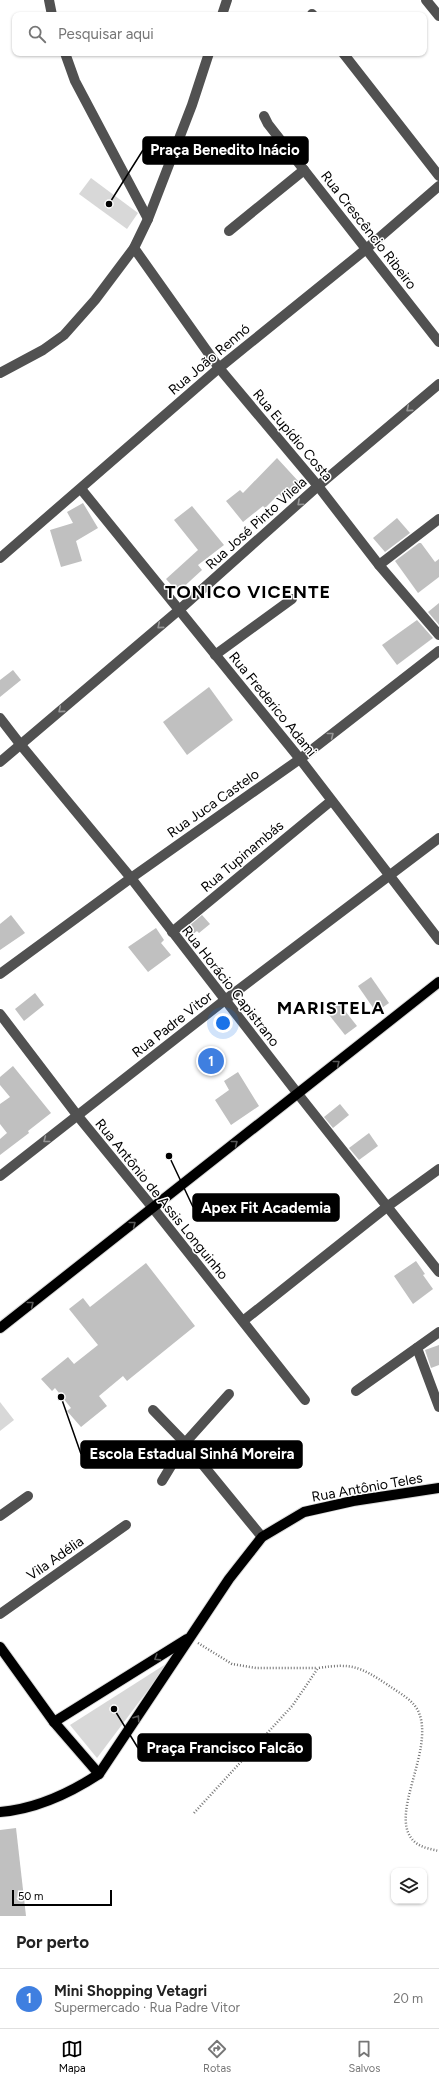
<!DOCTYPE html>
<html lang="pt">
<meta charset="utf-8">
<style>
:root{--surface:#fff;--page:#f2f2f2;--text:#222;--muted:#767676;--line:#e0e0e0;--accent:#000}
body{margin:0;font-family:Figtree,sans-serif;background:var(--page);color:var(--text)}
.controls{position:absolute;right:12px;bottom:12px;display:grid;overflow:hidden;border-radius:8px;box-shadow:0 1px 3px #0004}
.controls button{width:36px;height:36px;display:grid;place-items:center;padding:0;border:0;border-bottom:1px solid var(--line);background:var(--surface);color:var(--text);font:20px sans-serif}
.scale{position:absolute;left:12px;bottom:10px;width:100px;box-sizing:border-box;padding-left:4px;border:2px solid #000;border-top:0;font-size:11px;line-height:14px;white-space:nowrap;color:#000;-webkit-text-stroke:3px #fff;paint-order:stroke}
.you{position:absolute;left:223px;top:1023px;width:14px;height:14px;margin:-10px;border:3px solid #fff;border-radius:50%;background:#1a73e8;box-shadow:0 0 0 6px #1a73e833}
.badge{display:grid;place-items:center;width:26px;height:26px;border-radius:50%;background:var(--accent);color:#fff;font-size:13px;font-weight:700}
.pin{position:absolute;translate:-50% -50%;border:2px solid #fff;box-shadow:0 1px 4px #0006}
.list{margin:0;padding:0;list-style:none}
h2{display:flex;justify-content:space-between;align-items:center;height:52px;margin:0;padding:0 16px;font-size:17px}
h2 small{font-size:13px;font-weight:400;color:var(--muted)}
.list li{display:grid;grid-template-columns:26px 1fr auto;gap:12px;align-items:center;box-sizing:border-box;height:60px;padding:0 16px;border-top:1px solid var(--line)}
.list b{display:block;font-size:15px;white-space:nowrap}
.list p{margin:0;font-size:13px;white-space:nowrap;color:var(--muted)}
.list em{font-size:13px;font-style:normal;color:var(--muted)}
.icon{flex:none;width:22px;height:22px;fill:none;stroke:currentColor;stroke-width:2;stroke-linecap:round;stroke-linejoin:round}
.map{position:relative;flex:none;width:439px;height:1916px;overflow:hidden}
.search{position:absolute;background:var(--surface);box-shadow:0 1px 3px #0004;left:12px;right:12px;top:12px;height:44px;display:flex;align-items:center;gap:10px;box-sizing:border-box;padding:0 14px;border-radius:8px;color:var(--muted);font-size:15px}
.sheet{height:112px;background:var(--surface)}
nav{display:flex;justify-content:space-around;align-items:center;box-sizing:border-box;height:56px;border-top:1px solid var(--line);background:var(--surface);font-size:11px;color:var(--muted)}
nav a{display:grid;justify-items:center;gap:2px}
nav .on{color:var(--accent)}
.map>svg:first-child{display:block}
.green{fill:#d8d8d8}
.building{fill:#c0c0c0}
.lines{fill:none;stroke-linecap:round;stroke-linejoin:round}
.major-casing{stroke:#dbdbdb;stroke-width:12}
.path{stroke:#737373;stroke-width:2.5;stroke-dasharray:1 2;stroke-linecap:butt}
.minor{stroke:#515151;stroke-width:10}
.major{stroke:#000;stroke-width:10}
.oneway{stroke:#979797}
.oneway2{stroke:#595959}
.labels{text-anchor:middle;stroke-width:3;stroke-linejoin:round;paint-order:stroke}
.street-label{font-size:14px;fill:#000;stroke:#fff}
.district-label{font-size:18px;font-weight:bold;letter-spacing:1px;fill:#000;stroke:#fff}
.leader{fill:none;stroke:#000;stroke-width:1.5}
.callout-dot{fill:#000;stroke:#fff;stroke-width:1.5}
.callout{fill:#000;stroke:#000;stroke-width:1.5}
.callout-label{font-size:15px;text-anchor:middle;font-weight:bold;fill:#fff}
</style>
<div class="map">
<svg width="439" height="1916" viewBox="0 0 439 1916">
<rect width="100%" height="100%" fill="#fff"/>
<!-- green -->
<g class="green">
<path d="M91,178L138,213L127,229L79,194Z"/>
<path d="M0,1402L14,1420L0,1431Z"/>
<path d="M169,1662L97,1758L70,1725Z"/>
</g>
<!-- building -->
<g class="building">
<path d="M277,458L299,482L282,497L279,494L265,508L263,506L243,522L226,501L240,490L243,493Z"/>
<path d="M83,503L98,528L76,541L82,561L61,567L50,530L73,523L67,512Z"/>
<path d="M192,506L224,545L198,565L202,570L178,592L166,579L198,550L174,520Z"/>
<path d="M397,518L410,533L385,552L373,538Z"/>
<path d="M419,543H421L435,562L439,559V577L418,593L395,561Z"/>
<path d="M439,603V625L428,612Z"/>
<path d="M417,620L433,638L397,665L382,645Z"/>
<path d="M13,670L21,680L0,697V680Z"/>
<path d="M209,687L233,720L187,755L163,722Z"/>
<path d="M11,915L25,933L0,950V924Z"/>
<path d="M202,915L210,924L199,933L197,931L188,938L183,931Z"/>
<path d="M156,928L164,940L161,943L171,955L148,972L128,947Z"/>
<path d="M371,977L389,1003L376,1012L358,986Z"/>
<path d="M35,993L44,1005L24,1021L15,1009Z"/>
<path d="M338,1002L357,1026L345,1035L326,1011Z"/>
<path d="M13,1066L51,1113L28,1131L29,1133L0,1155V1139L7,1133L0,1124V1104L10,1097L0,1085V1077Z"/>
<path d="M238,1072L259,1106L231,1125L215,1100L229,1090L224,1081Z"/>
<path d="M340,1104L349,1115L333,1128L324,1117Z"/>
<path d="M369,1133L378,1146L359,1160L349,1148Z"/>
<path d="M416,1261L425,1274L423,1275L433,1289L413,1304L394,1276Z"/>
<path d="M146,1263L195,1326L127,1381L123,1376L99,1396L107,1406L81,1427L67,1411L71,1408L55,1388L52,1391L41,1379L68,1357L74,1364L98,1345L69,1309L83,1298L90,1307Z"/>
<path d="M439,1345V1365L431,1368L425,1350Z"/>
<path d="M16,1828L26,1916H0V1830Z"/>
</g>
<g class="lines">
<!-- major casing -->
<g class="major-casing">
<g id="major">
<path d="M0,1328L439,982"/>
<path d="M0,1647L54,1722L99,1774"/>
<path d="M54,1722L187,1639"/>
<path d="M0,1812C36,1809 70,1793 99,1774L229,1579L262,1537L304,1512L353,1501L439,1488"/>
</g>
</g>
<!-- path -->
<g class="path">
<path d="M198,1643L232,1664L256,1668H317"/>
<path d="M194,1813L293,1705L318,1668C352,1663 359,1666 388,1685C399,1693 414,1700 419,1713C434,1750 390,1813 412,1839C418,1847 430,1849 439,1851"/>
</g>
<!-- minor -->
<g class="minor">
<path d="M49,0L52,15"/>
<path d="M426,0L439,16"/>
<path d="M312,14L313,15"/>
<path d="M222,15L227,0"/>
<path d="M65,53L75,81L148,219"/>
<path d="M343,53L439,176"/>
<path d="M264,116L268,124L439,342"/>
<path d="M229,231L304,170"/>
<path d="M134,248L219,368L318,486L379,565L439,635"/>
<path d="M0,373L43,350L64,335L95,300L134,248L148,219L192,105L209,53"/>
<path d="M81,489L300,759L439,940"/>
<path d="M0,558L219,368L365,250L439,186"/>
<path d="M379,565L439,519"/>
<path d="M215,655L292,599"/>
<path d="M0,718L20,744L131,878L298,1094L439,1272"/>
<path d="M0,762L179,610L318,486L439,384"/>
<path d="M172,932L331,801"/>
<path d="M0,974L131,878L300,759L439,651"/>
<path d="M0,1014L77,1115L153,1208L305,1400"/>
<path d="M0,1176L225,1000L439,838"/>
<path d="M243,1321L388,1206L439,1169"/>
<path d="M417,1348L439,1407"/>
<path d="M356,1391L439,1332"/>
<path d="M153,1410L185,1443L262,1537"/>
<path d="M162,1481L185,1443L229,1394"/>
<path d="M0,1516L28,1496"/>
<path d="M0,1614L126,1525"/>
</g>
<!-- major -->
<use href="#major" class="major"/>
</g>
<!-- one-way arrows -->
<defs><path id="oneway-chevron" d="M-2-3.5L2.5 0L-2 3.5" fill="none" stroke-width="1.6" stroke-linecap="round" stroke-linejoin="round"/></defs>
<g class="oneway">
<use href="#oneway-chevron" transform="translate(409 409) rotate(140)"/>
<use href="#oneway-chevron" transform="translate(300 503) rotate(138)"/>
<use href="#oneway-chevron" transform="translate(160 626) rotate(140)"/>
<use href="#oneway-chevron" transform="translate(61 710) rotate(140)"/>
<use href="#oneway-chevron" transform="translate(331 735) rotate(-38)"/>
<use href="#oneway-chevron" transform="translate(46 1140) rotate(142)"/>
</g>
<g class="oneway2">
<use href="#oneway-chevron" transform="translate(337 1063) rotate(-38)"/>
<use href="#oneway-chevron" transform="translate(235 1143) rotate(-38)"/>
<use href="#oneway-chevron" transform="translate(133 1224) rotate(-38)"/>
<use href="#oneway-chevron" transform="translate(31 1304) rotate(-38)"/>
<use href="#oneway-chevron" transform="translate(157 1658) rotate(148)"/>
<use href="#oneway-chevron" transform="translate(137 1718) rotate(-56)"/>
</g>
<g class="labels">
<!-- street labels -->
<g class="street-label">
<text transform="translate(369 230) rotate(52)" y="5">Rua Crescêncio Ribeiro</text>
<text transform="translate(209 359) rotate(-40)" y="5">Rua João Rennó</text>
<text transform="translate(293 435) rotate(50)" y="5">Rua Eupídio Costa</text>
<text transform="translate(256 523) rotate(-42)" y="5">Rua José Pinto Vilela</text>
<text transform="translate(273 704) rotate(51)" y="5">Rua Frederico Adami</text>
<text transform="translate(213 803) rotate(-35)" y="5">Rua Juca Castelo</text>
<text transform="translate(242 856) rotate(-40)" y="5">Rua Tupinambás</text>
<text transform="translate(231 986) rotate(52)" y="5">Rua Horácio Capistrano</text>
<text transform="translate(172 1024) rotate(-38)" y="5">Rua Padre Vitor</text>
<text transform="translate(162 1199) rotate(51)" y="5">Rua Antônio de Assis Longuinho</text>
<text transform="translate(367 1487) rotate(-10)" y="5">Rua Antônio Teles</text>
<text transform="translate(55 1558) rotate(-35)" y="5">Vila Adélia</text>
</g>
<!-- district labels -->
<g class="district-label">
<text x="248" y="598">TONICO VICENTE</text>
<text x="331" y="1014">MARISTELA</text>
</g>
</g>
<!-- callouts -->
<path class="leader" d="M109 204L143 150M169 1156L193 1207M61 1397L81 1454M114 1709L138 1748"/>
<g class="callout-dot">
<circle cx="109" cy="204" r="4"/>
<circle cx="169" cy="1156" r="4"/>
<circle cx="61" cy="1397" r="4"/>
<circle cx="114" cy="1709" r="4"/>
</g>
<g class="callout">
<rect x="143" y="137" width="165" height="27" rx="4"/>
<rect x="193" y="1194" width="146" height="27" rx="4"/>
<rect x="81" y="1441" width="221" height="27" rx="4"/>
<rect x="138" y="1734" width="173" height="27" rx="4"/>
</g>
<g class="callout-label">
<text x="225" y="155">Praça Benedito Inácio</text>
<text x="266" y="1213">Apex Fit Academia</text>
<text x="192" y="1459">Escola Estadual Sinhá Moreira</text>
<text x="225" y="1753">Praça Francisco Falcão</text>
</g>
</svg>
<div class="controls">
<button><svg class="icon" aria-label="layers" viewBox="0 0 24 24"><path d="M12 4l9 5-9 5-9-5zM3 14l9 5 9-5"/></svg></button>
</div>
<div class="scale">50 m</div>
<div class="you"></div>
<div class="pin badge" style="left:211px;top:1061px;background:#3f7fe0">1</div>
<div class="search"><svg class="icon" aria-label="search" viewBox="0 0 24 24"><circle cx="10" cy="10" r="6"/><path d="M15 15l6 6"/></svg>Pesquisar aqui</div>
</div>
<section class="sheet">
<h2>Por perto<small></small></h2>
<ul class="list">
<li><span class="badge" style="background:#3f7fe0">1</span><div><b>Mini Shopping Vetagri</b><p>Supermercado · Rua Padre Vitor</p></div><em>20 m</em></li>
</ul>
</section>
<nav>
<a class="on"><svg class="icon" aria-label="map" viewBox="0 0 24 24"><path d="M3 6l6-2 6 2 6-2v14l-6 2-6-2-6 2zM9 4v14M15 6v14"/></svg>Mapa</a>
<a><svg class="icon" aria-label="directions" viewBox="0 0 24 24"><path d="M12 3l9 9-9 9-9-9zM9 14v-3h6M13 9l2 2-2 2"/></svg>Rotas</a>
<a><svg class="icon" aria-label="saved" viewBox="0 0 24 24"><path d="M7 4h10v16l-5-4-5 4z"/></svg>Salvos</a>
</nav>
